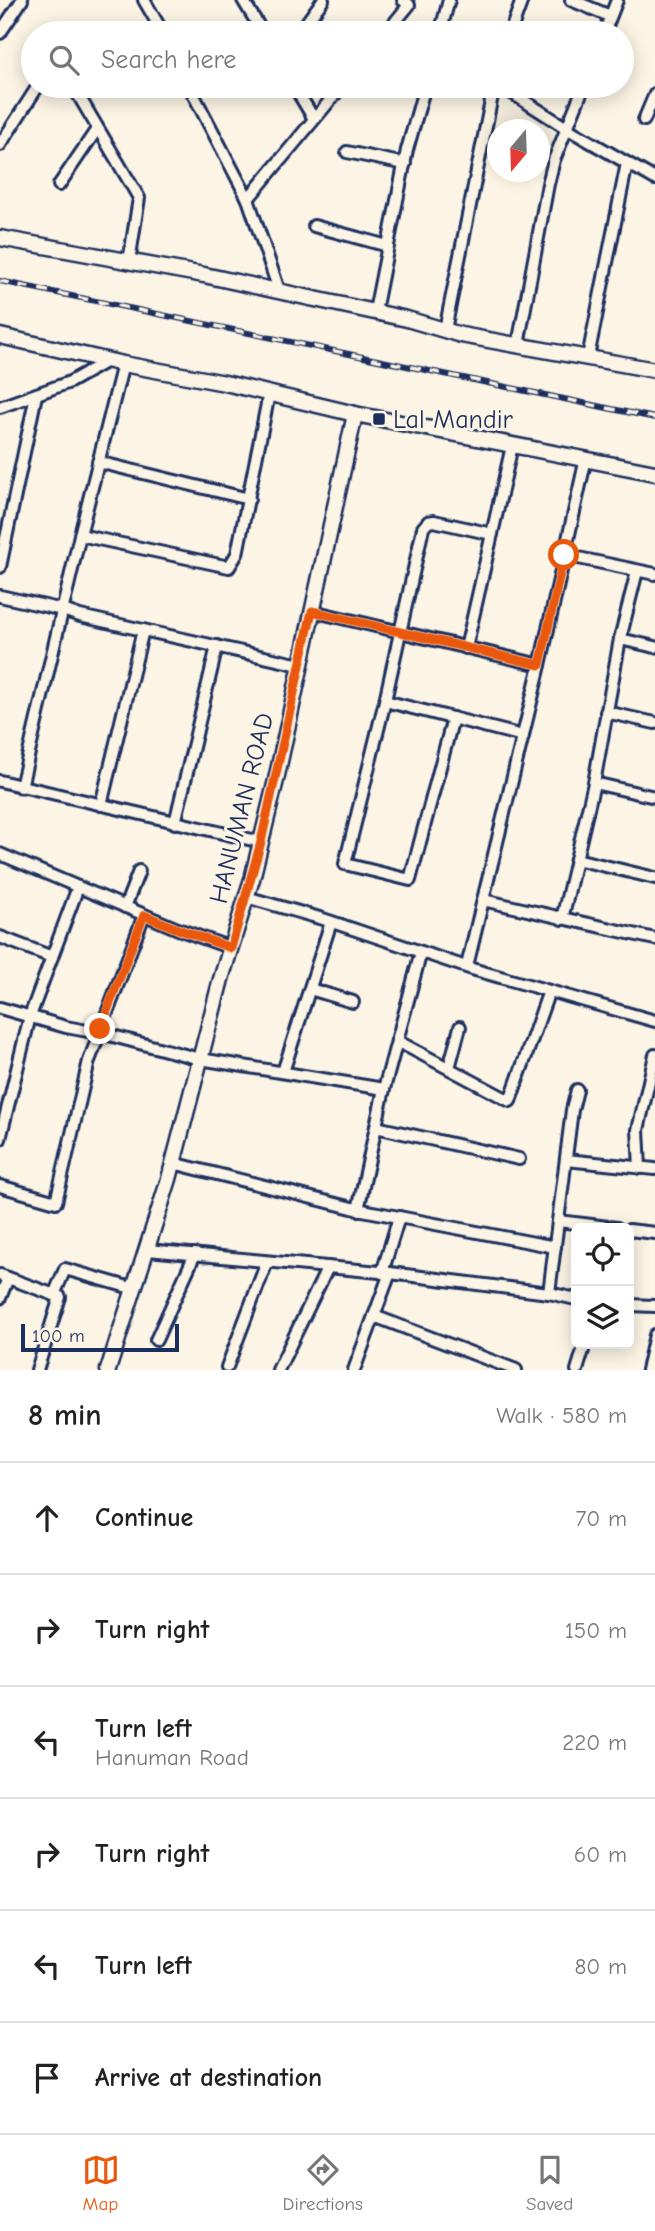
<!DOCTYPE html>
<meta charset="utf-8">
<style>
:root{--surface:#fff;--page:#f2f2f2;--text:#222;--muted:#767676;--line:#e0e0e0;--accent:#ea580c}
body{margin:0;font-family:"Comic Neue",sans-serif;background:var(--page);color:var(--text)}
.controls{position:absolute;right:21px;bottom:21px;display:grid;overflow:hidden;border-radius:10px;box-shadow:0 4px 18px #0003}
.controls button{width:63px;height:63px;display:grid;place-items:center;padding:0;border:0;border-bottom:2px solid var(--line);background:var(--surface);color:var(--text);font:35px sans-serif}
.compass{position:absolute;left:487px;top:119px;width:63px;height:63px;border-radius:50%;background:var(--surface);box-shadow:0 4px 18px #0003;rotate:199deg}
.scale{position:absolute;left:21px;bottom:18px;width:158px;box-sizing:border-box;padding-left:7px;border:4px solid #1b2f5e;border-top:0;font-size:19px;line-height:24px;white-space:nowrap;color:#1b2f5e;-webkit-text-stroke:5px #fcf5e5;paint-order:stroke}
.stop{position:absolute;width:21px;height:21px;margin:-16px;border:5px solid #ea580c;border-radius:50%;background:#fff}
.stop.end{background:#ea580c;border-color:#fff;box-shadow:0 2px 7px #0008}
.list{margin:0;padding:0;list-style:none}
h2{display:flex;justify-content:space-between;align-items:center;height:91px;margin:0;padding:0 28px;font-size:30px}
h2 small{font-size:23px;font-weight:400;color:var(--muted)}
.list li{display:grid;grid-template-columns:46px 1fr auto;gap:21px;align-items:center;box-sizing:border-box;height:112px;padding:0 28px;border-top:2px solid var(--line)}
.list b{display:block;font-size:26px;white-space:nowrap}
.list p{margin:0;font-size:23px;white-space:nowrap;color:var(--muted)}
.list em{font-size:23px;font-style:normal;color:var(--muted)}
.icon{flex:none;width:38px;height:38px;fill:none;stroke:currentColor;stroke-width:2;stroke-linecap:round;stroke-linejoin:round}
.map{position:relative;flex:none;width:655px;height:1370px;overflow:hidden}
.search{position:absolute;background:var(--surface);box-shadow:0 4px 18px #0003;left:21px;right:21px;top:21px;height:77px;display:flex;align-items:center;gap:18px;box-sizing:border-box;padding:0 24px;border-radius:38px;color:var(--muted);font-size:26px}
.sheet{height:763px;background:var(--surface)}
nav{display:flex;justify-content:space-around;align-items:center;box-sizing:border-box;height:98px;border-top:2px solid var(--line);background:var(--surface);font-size:19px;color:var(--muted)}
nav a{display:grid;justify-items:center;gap:4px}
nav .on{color:var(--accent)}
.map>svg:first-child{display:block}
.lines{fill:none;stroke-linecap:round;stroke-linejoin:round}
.minor-casing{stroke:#1b2f5e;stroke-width:16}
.tertiary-casing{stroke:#1b2f5e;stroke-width:19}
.minor{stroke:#fcf5e5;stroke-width:10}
.tertiary{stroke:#fcf5e5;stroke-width:14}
.rail-casing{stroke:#1b2f5e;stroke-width:6}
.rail{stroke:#fcf5e5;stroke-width:3.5;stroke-dasharray:10;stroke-linecap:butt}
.route{stroke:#ea580c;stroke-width:9}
.poi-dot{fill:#1b2f5e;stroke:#fcf5e5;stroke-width:2.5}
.labels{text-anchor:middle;stroke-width:6;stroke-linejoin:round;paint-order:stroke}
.poi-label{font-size:26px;fill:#1b2f5e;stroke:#fcf5e5;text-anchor:start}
.street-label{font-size:26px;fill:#1b2f5e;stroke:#fcf5e5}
</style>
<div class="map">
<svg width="655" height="1370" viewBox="0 0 655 1370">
<rect width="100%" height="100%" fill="#fcf5e5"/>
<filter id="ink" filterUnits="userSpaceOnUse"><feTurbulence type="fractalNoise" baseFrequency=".0143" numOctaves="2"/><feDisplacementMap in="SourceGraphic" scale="14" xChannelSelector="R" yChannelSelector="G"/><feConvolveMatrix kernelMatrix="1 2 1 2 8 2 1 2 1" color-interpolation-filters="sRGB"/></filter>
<g filter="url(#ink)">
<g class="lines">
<!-- minor casing -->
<g class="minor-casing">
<g id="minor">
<path d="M144,0L163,33"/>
<path d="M243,0L263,33"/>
<path d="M571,0L610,16"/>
<path d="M0,33L22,0"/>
<path d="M299,33L323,0"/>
<path d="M386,33L409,5L403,0"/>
<path d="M440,33L449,0"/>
<path d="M510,33L522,0"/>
<path d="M604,33L617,0"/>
<path d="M73,86L139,198L129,262"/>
<path d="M189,86L248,199L279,290"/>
<path d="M294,86L314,119"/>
<path d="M501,86L568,129L655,179"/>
<path d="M644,120L655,94"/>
<path d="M0,145L38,86"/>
<path d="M347,152L405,164"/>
<path d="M59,185L97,129"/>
<path d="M248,199L342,86"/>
<path d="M314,226L388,246"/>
<path d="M375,311L407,150L425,86"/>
<path d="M445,330L494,86"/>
<path d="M518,345L548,184L554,160L584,86"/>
<path d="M588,357L627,163"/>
<path d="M0,407L70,382L107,361"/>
<path d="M98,462L249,499"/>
<path d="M80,535L229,567L237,554L269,394"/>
<path d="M564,555L655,574"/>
<path d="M0,567L36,395"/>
<path d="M0,596L63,610L80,616L300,665"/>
<path d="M312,611L540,665"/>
<path d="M620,639L655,647"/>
<path d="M466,648L512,446"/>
<path d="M385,701L523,736"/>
<path d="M606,712L655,723"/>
<path d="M453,718L410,880L345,864L385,701L423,528L428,522L434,521L492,534"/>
<path d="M0,781L261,842"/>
<path d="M594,783L655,797"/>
<path d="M21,787L80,535L123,364"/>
<path d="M101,805L143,630"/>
<path d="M175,823L217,646"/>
<path d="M0,854L178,929L231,948"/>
<path d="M576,859L655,878"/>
<path d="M246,897L323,919L472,969L655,1021"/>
<path d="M483,900L655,939"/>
<path d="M125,907L139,871"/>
<path d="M562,919L594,783L620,639L637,571"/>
<path d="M0,937L52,957"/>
<path d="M467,966L540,665L586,458"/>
<path d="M310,989L353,1002"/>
<path d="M0,1008L66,1027L109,1035L200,1059L384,1089"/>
<path d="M397,1041L510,1101L549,991"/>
<path d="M449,1068L460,1027"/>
<path d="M283,1072L331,922"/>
<path d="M376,1127L519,1159"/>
<path d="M0,1139L30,1016L78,887"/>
<path d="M566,1160L655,1169"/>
<path d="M173,1163L352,1208L555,1247"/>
<path d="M640,1168L638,1130L655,1055"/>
<path d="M0,1186L56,1202L89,1061L144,915"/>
<path d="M358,1210L384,1089L421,952"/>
<path d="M558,1221L617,1228"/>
<path d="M629,1230L655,1233"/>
<path d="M148,1250L390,1273L549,1293L576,1299"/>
<path d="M382,1273L399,1217"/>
<path d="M0,1275L60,1297L37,1370"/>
<path d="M549,1293L572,1110L577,1090"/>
<path d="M54,1295L65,1269L135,1289"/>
<path d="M0,1298L8,1278"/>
<path d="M629,1305L655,1306"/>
<path d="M374,1316L516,1370"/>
<path d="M156,1340L195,1254"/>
<path d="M227,1367L267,1262"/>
<path d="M278,1370L328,1267"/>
<path d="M354,1370L390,1273"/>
<path d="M577,1370L585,1344"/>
<path d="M647,1370L655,1335"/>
</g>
</g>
<!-- tertiary casing -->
<g class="tertiary-casing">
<g id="tertiary">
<path d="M0,238L204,275L407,319L461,335L655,370"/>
<path d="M0,336L123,364L225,383L355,414L655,473"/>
<path d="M108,1370L169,1179L221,979L252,879L276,780L355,414"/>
</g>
</g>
<!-- minor -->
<use href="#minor" class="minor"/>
<!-- tertiary -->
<use href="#tertiary" class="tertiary"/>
<!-- rail casing -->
<g class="rail-casing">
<path id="rail" d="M0,281L655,418"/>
</g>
<!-- rail -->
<use href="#rail" class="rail"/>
</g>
</g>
<g class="lines" filter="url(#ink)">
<!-- route -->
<path class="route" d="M100,1029L144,915L178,929L231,948L261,842L312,611L540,665L564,555"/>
</g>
<!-- markers -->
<rect class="poi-dot" x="372" y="412" width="14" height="14" rx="3.5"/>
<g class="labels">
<!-- poi labels -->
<g class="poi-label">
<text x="393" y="428">Lal Mandir</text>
</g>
<!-- street labels -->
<g class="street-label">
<text transform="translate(241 808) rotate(-76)" y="9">HANUMAN ROAD</text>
</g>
</g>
</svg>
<div class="controls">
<button><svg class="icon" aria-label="locate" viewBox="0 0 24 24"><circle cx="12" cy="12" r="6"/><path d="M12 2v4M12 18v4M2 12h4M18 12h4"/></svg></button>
<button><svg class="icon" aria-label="layers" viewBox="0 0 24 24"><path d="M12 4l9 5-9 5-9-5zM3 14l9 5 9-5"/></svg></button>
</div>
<svg class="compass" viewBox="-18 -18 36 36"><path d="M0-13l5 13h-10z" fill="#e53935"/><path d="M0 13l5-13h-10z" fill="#767676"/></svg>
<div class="scale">100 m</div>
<div class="stop" style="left:564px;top:555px"></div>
<div class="stop end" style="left:100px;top:1029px"></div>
<div class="search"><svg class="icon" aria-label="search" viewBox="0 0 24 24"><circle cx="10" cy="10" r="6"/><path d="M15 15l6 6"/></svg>Search here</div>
</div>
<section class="sheet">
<h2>8 min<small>Walk · 580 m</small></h2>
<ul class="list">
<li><svg class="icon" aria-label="ahead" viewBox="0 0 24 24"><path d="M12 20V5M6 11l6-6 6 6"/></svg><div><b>Continue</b></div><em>70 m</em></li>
<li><svg class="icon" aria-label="right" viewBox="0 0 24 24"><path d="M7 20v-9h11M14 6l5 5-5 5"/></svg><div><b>Turn right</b></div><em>150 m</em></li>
<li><svg class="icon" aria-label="left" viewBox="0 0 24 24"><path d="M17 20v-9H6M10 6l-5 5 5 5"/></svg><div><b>Turn left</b><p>Hanuman Road</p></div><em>220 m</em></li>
<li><svg class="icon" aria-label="right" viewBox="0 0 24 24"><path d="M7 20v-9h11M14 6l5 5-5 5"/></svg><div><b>Turn right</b></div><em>60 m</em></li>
<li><svg class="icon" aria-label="left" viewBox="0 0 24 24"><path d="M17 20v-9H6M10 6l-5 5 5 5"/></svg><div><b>Turn left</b></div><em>80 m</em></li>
<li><svg class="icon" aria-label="arrive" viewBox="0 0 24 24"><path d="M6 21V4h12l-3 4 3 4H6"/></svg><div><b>Arrive at destination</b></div></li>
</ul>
</section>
<nav>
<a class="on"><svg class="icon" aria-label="map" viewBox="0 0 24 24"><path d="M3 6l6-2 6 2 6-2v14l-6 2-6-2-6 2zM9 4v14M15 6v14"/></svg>Map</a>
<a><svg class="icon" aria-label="directions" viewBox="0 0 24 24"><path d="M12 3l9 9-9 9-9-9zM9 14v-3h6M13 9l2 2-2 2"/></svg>Directions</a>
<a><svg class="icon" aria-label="saved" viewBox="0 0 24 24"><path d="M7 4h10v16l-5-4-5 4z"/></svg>Saved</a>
</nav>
